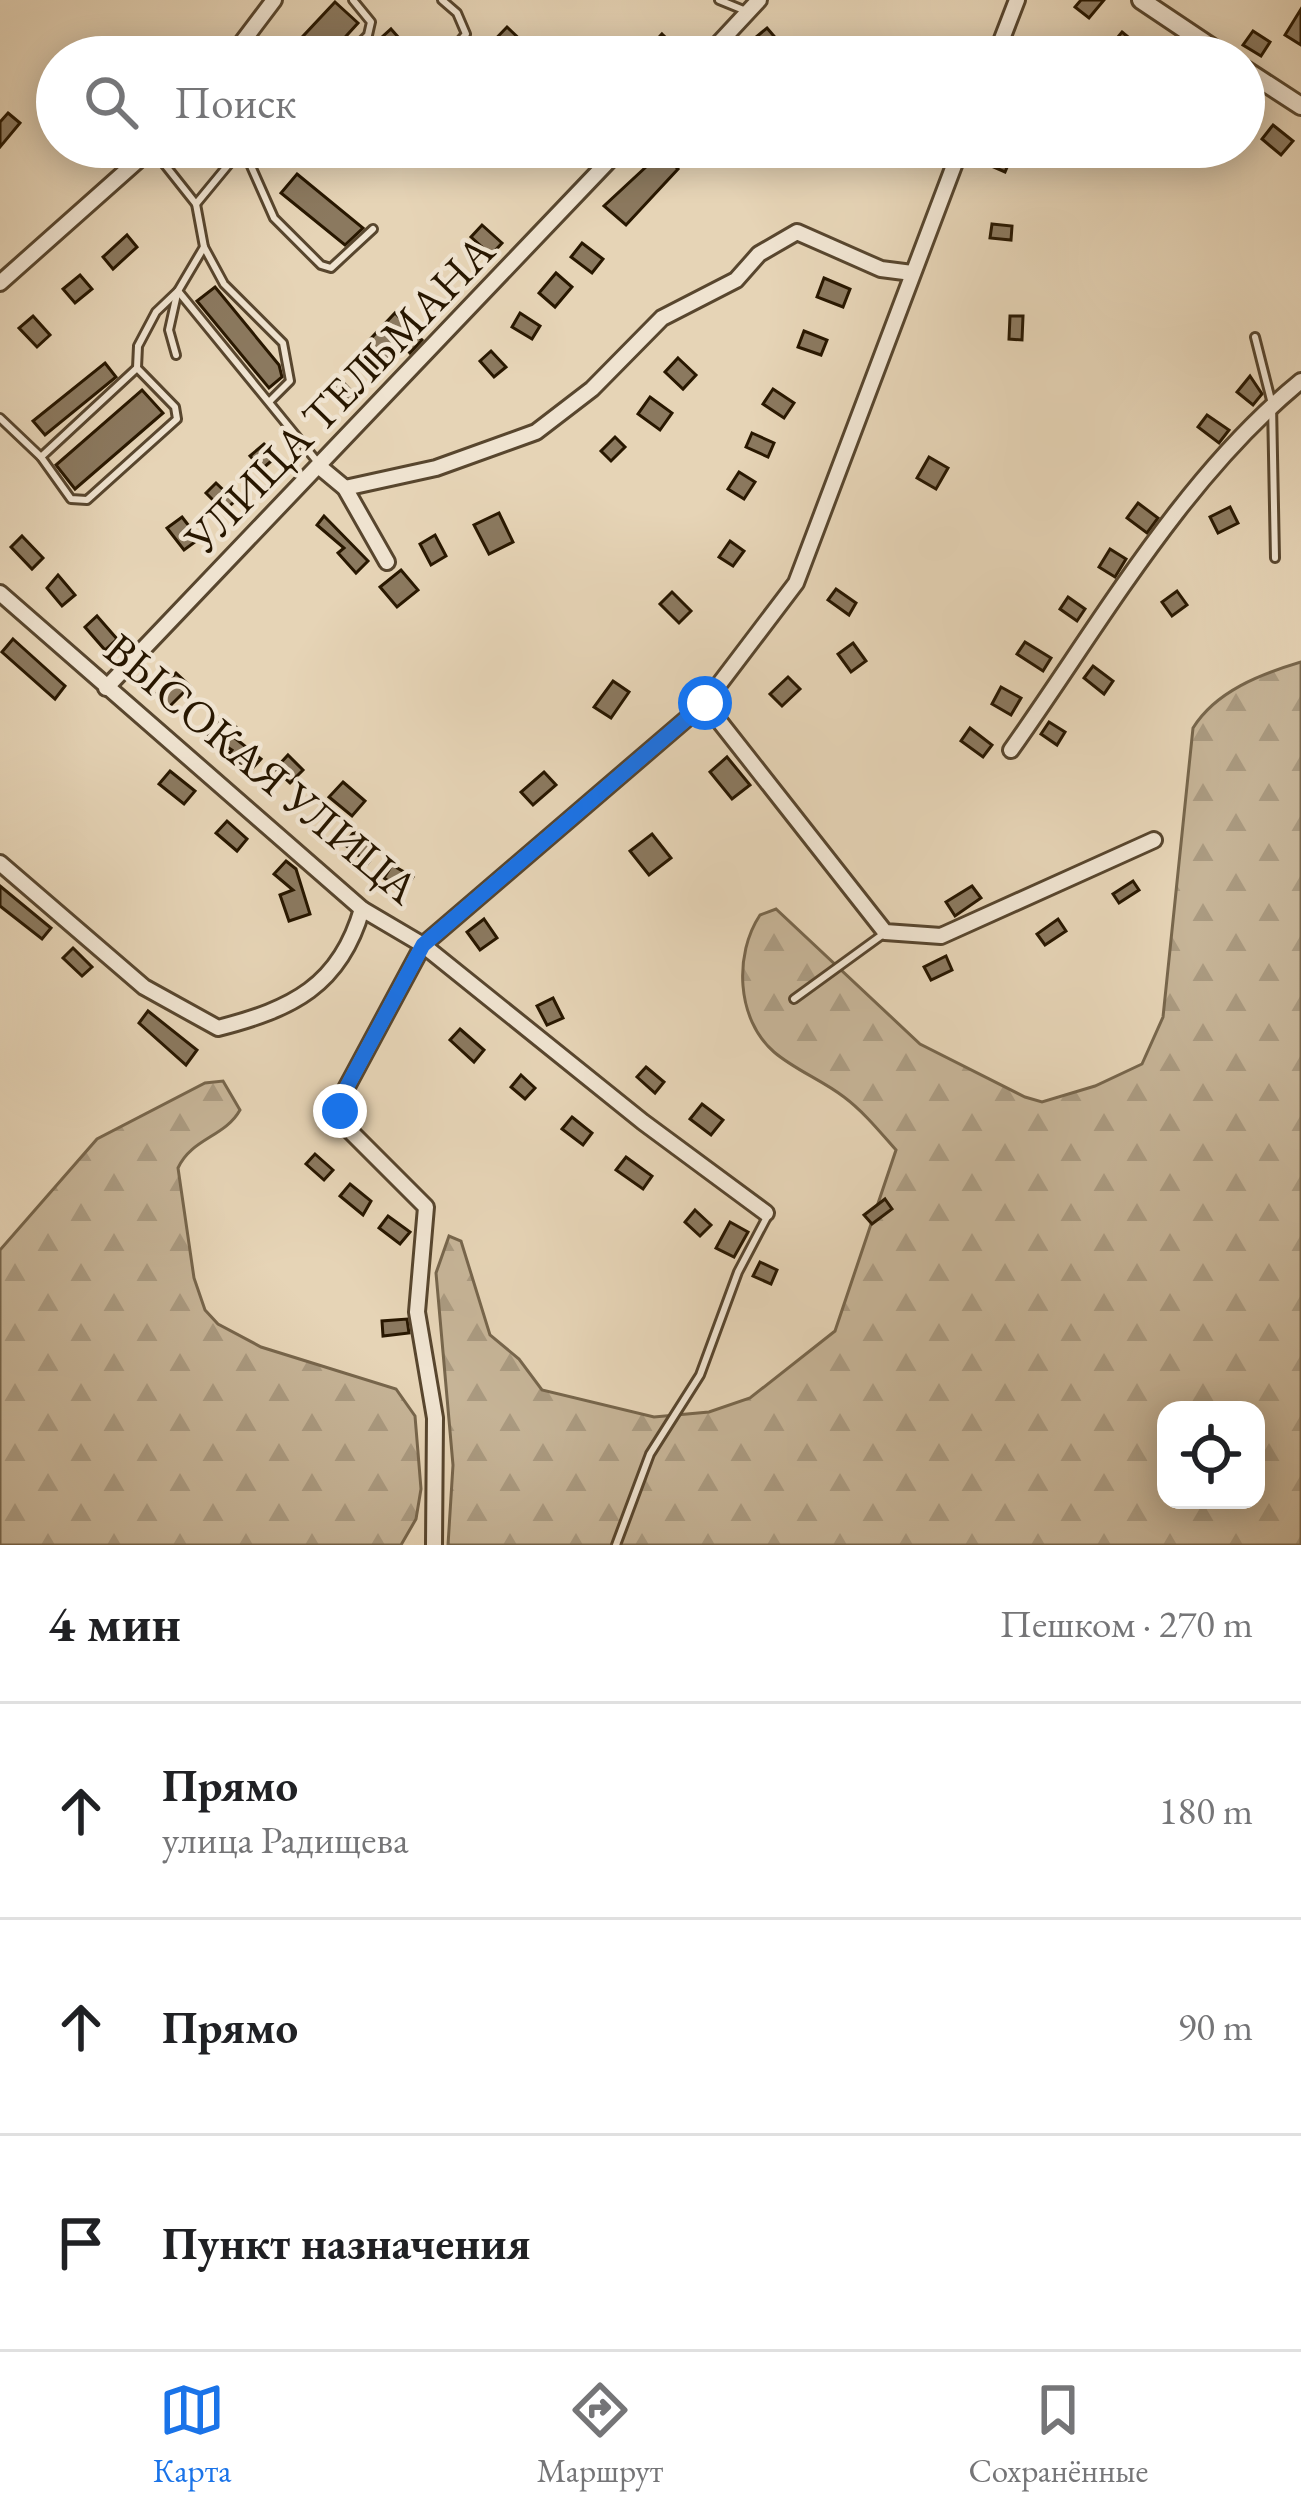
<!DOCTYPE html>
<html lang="ru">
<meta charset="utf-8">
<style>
:root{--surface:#fff;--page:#f2f2f2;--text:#202124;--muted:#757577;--line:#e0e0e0;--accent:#1a73e8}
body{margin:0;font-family:"EB Garamond",serif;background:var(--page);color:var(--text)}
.controls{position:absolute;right:36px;bottom:36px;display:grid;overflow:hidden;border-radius:24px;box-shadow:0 6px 30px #0003}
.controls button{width:108px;height:108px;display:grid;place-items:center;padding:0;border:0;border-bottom:3px solid var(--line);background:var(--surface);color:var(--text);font:60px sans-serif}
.stop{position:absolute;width:36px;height:36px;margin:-27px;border:9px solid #1a73e8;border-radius:50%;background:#fff}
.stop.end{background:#1a73e8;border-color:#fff;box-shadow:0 3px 12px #0008}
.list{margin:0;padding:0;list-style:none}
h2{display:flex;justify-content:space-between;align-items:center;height:156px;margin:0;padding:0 48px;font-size:51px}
h2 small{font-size:39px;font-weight:400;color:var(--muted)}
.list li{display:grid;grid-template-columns:78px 1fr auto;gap:36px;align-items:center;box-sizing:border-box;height:216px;padding:0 48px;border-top:3px solid var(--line)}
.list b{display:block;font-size:45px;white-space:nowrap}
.list p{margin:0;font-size:39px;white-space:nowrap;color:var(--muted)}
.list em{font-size:39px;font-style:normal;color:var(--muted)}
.icon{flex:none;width:66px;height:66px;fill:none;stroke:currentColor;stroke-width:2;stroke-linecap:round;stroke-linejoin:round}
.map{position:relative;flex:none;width:1301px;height:1545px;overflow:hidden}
.search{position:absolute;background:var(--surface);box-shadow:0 6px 30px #0003;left:36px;right:36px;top:36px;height:132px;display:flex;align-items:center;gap:30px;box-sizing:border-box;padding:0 42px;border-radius:66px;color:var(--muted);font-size:45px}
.sheet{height:804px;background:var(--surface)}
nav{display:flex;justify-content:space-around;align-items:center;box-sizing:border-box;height:168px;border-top:3px solid var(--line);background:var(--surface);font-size:33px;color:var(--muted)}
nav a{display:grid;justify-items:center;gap:6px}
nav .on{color:var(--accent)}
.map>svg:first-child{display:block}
.forest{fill:url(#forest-firs);stroke:#77664c;stroke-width:3;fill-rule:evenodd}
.building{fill:#8b795f;stroke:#281700;stroke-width:3}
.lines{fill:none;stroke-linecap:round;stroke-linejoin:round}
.service-casing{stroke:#58462e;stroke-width:12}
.minor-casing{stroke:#58462e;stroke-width:20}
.tertiary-casing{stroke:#58462e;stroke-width:22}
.service{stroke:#efe3d0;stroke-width:6}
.minor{stroke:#efe3d0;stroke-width:14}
.tertiary{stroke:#efe3d0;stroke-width:16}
.route{stroke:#1a73e8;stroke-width:15}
.labels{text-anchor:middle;stroke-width:9;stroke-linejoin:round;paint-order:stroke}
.street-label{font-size:45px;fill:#281700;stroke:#efe3d0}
</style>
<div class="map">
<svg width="1301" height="1545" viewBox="0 0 1301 1545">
<defs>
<pattern id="forest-firs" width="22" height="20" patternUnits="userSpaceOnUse" patternTransform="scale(3)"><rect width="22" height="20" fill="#c6b497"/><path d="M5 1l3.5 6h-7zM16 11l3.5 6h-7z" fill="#aa9a80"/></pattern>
</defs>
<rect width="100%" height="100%" fill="#e6d4b6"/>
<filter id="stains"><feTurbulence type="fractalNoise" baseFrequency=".00167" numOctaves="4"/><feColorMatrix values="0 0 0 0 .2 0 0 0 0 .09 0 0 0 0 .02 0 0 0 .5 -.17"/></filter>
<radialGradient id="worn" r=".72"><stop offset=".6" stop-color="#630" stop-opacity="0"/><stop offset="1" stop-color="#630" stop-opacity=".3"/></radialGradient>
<!-- forest -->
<g class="forest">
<path d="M1301,662V1545H448L453,1465L436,1273L449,1236L461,1241L490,1335L519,1359L542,1390L654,1417L709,1412L750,1398L835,1331L896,1150C880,1132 864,1112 844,1097C822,1080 795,1070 774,1052C736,1019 734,954 760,915L776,909L920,1044L1025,1097L1042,1102L1095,1086L1142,1064L1163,1017L1193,728C1216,691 1261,674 1301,662ZM1166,1410H1256V1500H1166Z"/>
<path d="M223,1081L240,1110C225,1137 192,1138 178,1168L194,1278L205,1310L218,1324L261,1347L396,1389L415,1416L421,1489L416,1519L401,1545H0V1250L97,1139L205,1083Z"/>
</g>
<!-- building -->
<g class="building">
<path d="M1081,0H1104L1089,18L1075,7Z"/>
<path d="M335,2L358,23L327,57H300L291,49Z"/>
<path d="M1301,9V45L1285,35Z"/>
<path d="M507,27L527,46L517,57H478Z"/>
<path d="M767,28L786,50L778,57H771L755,38Z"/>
<path d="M391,29L406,46L394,57H360Z"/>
<path d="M1253,31L1270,42L1261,56L1243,45Z"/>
<path d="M1122,32L1140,47L1132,57H1117L1107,50Z"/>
<path d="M662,34L678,49L671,57H661L650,47Z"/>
<path d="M8,113L20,123L0,147V122Z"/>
<path d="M1273,125L1293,141L1281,155L1262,139Z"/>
<path d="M988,147L1014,151L1005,172L982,162Z"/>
<path d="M661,153L678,169L626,225L604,206Z"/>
<path d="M297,174L363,228L345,245L281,193Z"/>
<path d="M992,224L1012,226L1011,240L990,238Z"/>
<path d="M482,225L502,243L491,255L471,237Z"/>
<path d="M127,235L137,247L113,269L103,257Z"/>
<path d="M582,243L603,259L592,273L571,257Z"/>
<path d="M556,273L572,287L555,307L539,293Z"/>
<path d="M80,275L92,289L75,303L63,289Z"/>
<path d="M824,278L850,289L843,307L817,297Z"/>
<path d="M215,287L279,365L282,377L269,388L197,301Z"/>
<path d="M395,313L422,340L410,353L403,345L379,370L359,351Z"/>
<path d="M520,313L540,326L532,339L512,327Z"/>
<path d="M33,316L50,335L37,347L19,328Z"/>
<path d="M1010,316H1023L1022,340L1009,339Z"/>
<path d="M804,331L827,340L821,355L798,347Z"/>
<path d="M491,351L506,367L494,377L480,361Z"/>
<path d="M678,358L696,375L683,389L665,372Z"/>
<path d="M105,363L116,377L45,435L33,421Z"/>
<path d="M1250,376L1262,394L1253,405L1237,392Z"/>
<path d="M340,379L357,397L346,408L329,390Z"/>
<path d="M773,389L794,403L784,418L763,404Z"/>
<path d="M142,390L163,413L75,489L56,465Z"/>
<path d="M650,397L672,413L660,430L638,414Z"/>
<path d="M1207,415L1229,430L1219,443L1198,427Z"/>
<path d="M752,433L774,443L768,457L746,447Z"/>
<path d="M615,437L625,447L611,461L601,451Z"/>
<path d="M264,444L276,457L262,469L250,456Z"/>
<path d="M929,457L948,468L936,489L917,478Z"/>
<path d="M739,472L755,482L744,499L728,489Z"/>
<path d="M216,483L235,501L224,511L206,493Z"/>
<path d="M1138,503L1158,518L1147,533L1127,518Z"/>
<path d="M1230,507L1238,523L1218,533L1210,517Z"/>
<path d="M499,513L513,542L489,554L474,525Z"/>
<path d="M324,516L368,561L356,573L338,553L344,548L317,525Z"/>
<path d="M182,517L199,539L184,550L167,528Z"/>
<path d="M435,535L446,556L431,565L420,544Z"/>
<path d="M22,536L43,558L32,569L11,547Z"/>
<path d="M730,541L744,551L733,566L719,557Z"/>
<path d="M1110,549L1126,559L1115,577L1099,567Z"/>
<path d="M401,570L418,590L397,607L380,587Z"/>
<path d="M58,575L75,595L62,606L47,588Z"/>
<path d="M836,589L856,603L849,615L828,600Z"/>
<path d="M1177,591L1187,605L1172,616L1162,602Z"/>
<path d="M672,592L691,611L679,623L660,604Z"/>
<path d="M1068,597L1085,609L1077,621L1060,609Z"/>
<path d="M97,616L117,639L105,650L85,627Z"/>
<path d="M13,639L65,686L55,699L2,652Z"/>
<path d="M1025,642L1051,658L1043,671L1017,654Z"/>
<path d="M853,643L866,661L851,672L838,654Z"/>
<path d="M1093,666L1113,681L1104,694L1084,678Z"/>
<path d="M176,673L190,686L169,707L156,694Z"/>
<path d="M788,677L800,689L782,706L770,694Z"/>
<path d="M613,681L629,692L611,718L594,707Z"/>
<path d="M1001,687L1021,698L1011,715L992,704Z"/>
<path d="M217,716L236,727L231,735L261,759L249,772L228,755L232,750L206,733Z"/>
<path d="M1049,722L1065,732L1057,745L1041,734Z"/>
<path d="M970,728L992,745L983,757L961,741Z"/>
<path d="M288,755L303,770L290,783L275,769Z"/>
<path d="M727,757L750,785L732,799L710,772Z"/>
<path d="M170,771L195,791L184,804L159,784Z"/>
<path d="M544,772L556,785L533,805L521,792Z"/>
<path d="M343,782L365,801L352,816L329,797Z"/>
<path d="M227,821L247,839L237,851L216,833Z"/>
<path d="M354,832L377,851L368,863L344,844Z"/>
<path d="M652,834L671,858L649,875L630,851Z"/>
<path d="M286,861L296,869L310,914L289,921L280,895L293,890L274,874Z"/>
<path d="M392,865L413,877L404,891L384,878Z"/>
<path d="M1133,881L1139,890L1119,903L1113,894Z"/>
<path d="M0,886L51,928L42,939L0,906Z"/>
<path d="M972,886L981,898L955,916L946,902Z"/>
<path d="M484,919L497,938L480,950L467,932Z"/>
<path d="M1058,919L1066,931L1045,945L1037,934Z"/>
<path d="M73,948L92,967L82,976L63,958Z"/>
<path d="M946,956L952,970L931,980L924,967Z"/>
<path d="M553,998L563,1018L547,1025L537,1006Z"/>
<path d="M148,1011L197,1050L186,1065L139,1023Z"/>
<path d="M460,1029L484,1050L474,1062L450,1040Z"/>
<path d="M646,1067L664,1082L655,1093L637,1077Z"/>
<path d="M521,1075L535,1088L525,1099L511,1087Z"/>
<path d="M702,1104L723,1120L711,1135L690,1119Z"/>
<path d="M572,1117L592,1133L583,1145L562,1129Z"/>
<path d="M315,1154L333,1170L324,1180L306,1164Z"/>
<path d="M626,1157L652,1176L643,1189L616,1170Z"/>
<path d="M350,1184L371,1201L363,1215L340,1196Z"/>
<path d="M885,1199L892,1209L872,1224L864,1215Z"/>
<path d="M695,1210L711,1225L700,1236L685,1222Z"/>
<path d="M388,1216L410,1232L400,1244L379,1228Z"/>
<path d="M730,1222L748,1232L734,1257L716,1248Z"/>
<path d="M760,1262L777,1270L771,1284L753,1276Z"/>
<path d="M407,1319L409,1333L383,1336L382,1321Z"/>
</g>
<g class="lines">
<!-- service casing -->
<g class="service-casing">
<g id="service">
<path d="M442,0L457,13L466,34L446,57"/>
<path d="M719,0L746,11"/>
<path d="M346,57L368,35L371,22L353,0"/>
<path d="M243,148L274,218L321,265L331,268L373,229"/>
<path d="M196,204L243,147"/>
<path d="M204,247L224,284L283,343L290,381L270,401"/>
<path d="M178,291L320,465"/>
<path d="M1255,337L1272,404L1275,558"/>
<path d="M176,355L169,330L177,294"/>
<path d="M0,418L41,457L71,499L87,500L177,419L175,407L137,368L138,346L156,312L178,291L204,247L196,204L154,151"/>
<path d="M41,457L137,368"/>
<path d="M794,999L882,935"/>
<path d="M616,1545L650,1454L700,1375L738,1272L767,1217"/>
</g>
</g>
<!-- minor casing -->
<g class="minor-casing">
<g id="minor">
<path d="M231,57L274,0"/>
<path d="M706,57L759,0"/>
<path d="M995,57L1017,0"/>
<path d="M0,283L153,147"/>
<path d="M321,468L345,488L387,562"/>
<path d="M345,488L436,468L536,432L592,389L662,318L736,280L759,254L797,232L881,269L912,273"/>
<path d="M0,593L362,909L423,945L643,1122L766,1213"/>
<path d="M106,688L622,147"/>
<path d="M705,703L885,932L941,936L1154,840"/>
<path d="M1011,750C1099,626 1182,478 1301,381"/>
<path d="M0,863L144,987L218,1028C292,1009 340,986 362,909"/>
<path d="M434,1545L435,1418L417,1312L426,1207L345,1126L342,1096L423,945L705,703L796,583L961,147"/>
</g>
</g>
<!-- tertiary casing -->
<g class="tertiary-casing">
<g id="tertiary">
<path d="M1141,0L1226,57"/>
<path d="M1244,69L1301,106"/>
</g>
</g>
<!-- service -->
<use href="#service" class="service"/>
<!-- minor -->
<use href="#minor" class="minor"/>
<!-- tertiary -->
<use href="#tertiary" class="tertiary"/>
</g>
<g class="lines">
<!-- route -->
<path class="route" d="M340,1111L342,1096L423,945L705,703"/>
</g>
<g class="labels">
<!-- street labels -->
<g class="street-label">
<text transform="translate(339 394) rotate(-46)" y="16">УЛИЦА ТЕЛЬМАНА</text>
<text transform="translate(262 768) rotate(40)" y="16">ВЫСОКАЯ УЛИЦА</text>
</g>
</g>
<rect width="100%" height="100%" filter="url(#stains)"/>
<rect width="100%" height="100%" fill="url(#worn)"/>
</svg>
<div class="controls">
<button><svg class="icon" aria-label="locate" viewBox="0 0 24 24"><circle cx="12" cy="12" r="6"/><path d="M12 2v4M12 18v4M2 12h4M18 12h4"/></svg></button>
</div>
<div class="stop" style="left:705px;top:703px"></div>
<div class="stop end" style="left:340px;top:1111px"></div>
<div class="search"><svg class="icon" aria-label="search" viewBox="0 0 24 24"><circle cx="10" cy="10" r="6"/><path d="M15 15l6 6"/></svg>Поиск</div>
</div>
<section class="sheet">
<h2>4 мин<small>Пешком · 270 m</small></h2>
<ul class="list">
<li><svg class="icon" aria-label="ahead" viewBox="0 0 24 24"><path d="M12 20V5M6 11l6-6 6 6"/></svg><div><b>Прямо</b><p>улица Радищева</p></div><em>180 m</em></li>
<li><svg class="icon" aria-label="ahead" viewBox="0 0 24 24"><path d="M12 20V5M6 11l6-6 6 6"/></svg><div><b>Прямо</b></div><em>90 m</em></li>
<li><svg class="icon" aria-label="arrive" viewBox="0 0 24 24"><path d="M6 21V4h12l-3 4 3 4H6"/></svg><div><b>Пункт назначения</b></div></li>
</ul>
</section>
<nav>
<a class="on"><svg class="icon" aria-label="map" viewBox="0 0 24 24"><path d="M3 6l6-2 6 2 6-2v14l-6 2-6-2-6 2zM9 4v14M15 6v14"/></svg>Карта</a>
<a><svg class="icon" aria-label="directions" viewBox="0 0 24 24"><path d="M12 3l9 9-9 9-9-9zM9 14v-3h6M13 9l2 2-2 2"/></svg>Маршрут</a>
<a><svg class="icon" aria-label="saved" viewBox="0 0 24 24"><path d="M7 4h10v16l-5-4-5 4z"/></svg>Сохранённые</a>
</nav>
